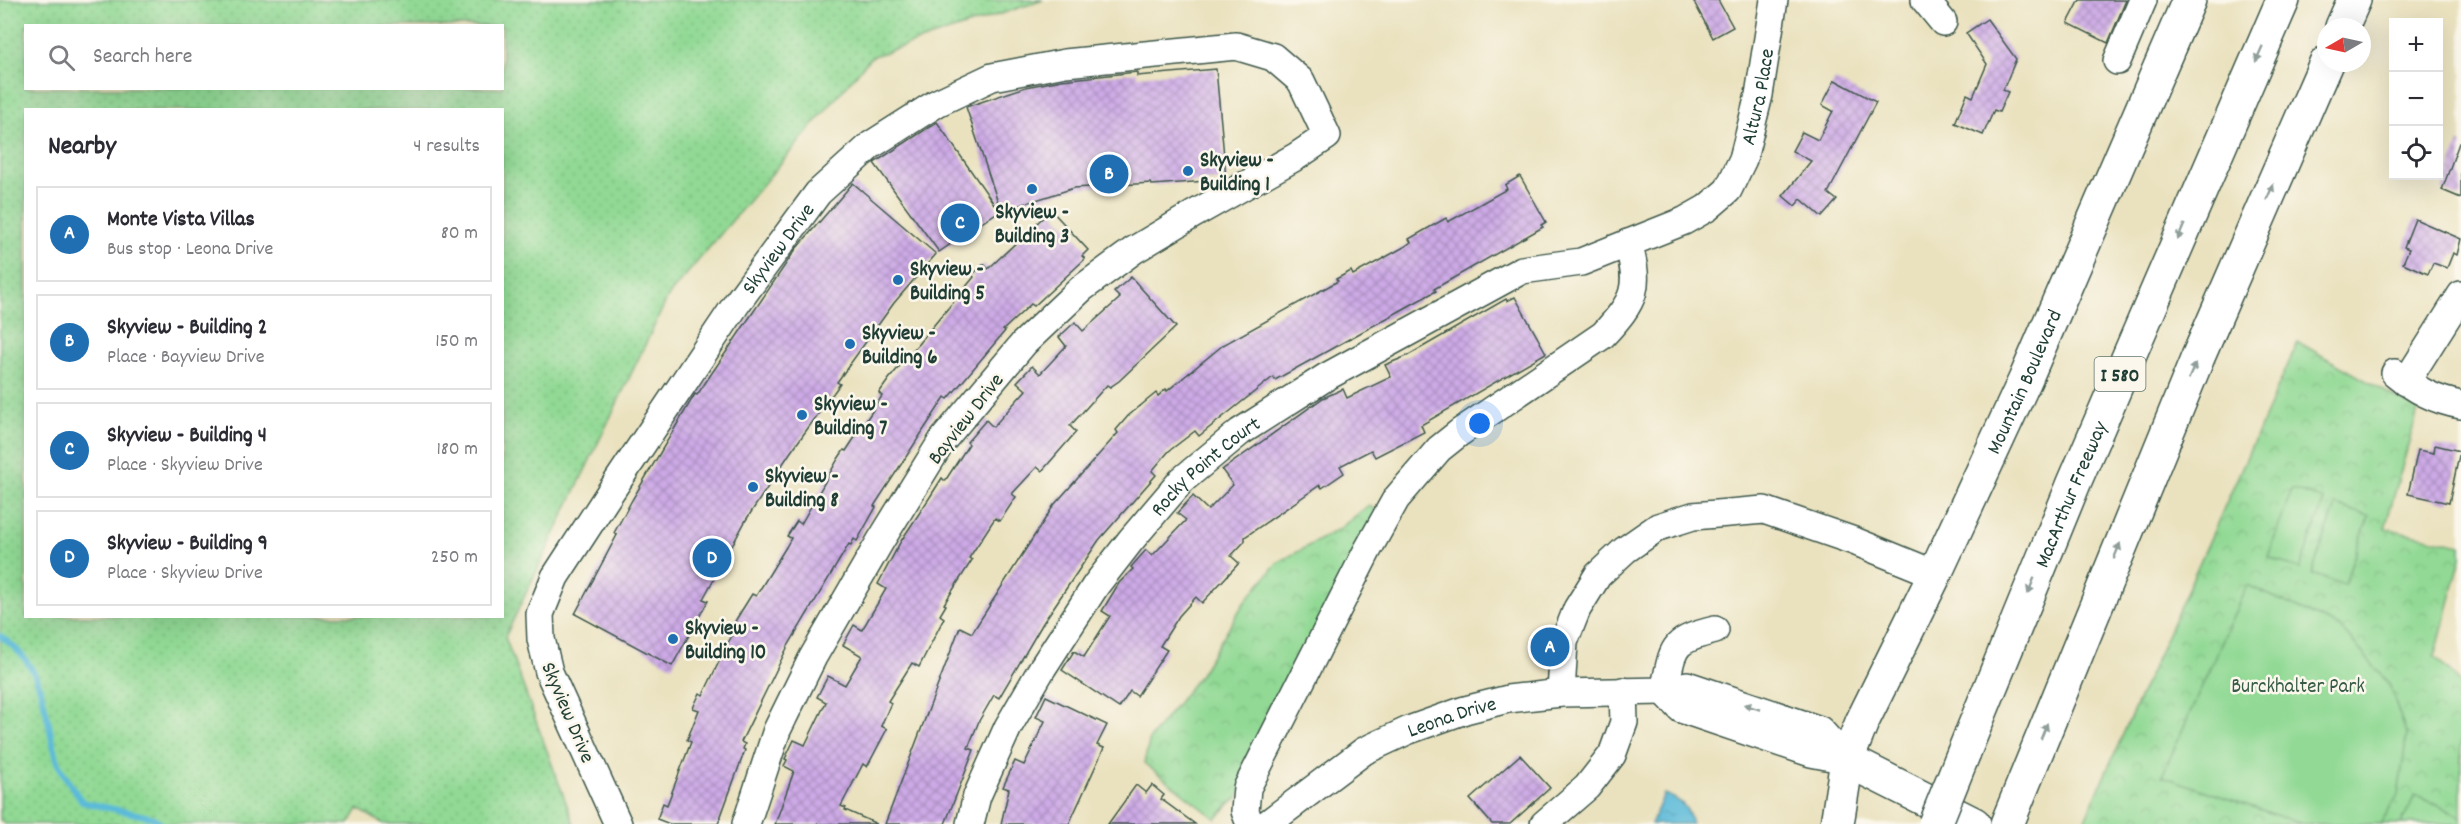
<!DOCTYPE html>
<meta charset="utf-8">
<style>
:root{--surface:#fff;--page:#f2f2f3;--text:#2b2b33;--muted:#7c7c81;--line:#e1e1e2;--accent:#1f6fb2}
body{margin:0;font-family:Dekko,sans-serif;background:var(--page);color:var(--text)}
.controls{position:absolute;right:18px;top:18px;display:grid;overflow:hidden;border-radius:0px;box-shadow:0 6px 24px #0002}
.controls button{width:54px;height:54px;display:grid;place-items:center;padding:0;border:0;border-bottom:2px solid var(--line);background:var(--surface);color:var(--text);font:30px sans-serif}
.compass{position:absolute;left:2317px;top:18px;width:54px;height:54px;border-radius:50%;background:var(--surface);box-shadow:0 6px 24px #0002;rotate:261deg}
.you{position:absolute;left:1480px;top:424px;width:21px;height:21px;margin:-15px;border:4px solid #fff;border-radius:50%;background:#1a73e8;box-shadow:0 0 0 9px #1a73e833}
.badge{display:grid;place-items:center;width:39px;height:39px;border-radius:50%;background:var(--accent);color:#fff;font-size:20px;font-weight:700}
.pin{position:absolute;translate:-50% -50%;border:3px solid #fff;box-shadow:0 2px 6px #0006}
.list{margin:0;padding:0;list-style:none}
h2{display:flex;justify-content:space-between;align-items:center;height:78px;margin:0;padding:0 24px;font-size:26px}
h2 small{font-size:20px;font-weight:400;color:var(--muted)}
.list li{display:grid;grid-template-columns:39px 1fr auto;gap:18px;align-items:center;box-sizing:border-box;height:96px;margin:0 12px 12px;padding:0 12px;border:2px solid var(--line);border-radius:0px}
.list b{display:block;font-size:22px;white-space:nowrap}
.list p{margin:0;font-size:20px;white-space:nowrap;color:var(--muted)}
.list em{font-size:20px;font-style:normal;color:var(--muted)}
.icon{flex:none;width:33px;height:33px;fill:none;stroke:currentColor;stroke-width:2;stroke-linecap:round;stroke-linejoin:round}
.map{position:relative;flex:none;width:2461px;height:824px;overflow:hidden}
.search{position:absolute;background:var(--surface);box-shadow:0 6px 24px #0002;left:24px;top:24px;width:480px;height:66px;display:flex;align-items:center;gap:15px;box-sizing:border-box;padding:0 21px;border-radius:0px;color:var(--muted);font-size:22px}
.panel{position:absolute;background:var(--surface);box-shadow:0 6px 24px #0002;left:24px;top:108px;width:480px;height:510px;border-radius:0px}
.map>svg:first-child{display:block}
.grass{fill:url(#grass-dots);stroke:#588b64;stroke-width:1.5;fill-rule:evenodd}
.park{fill:url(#park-crowns);stroke:#588b64;stroke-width:1.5}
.garden{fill:#91d994;stroke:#588b64;stroke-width:1.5}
.water{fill:url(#water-ripples);stroke:#3c7c86;stroke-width:1.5}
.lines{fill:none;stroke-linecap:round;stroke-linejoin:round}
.stream{stroke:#5abad9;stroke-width:6}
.building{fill:url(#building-cross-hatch)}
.minor-casing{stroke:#3d5649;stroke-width:30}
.major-casing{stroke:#3d5649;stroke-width:36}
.highway-casing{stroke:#3d5649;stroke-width:36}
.minor{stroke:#fff;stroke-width:27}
.major{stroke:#fff;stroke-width:33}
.highway{stroke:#fff;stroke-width:33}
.highway-bridge-casing{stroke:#3d5649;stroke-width:36;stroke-linecap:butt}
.highway-bridge{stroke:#fff;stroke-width:33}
.oneway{fill:#8f9e9a}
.poi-dot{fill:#1f6fb2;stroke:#fbf7ec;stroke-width:2}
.labels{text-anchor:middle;stroke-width:5;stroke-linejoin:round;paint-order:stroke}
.shield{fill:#fbf7ec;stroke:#61756b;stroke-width:1.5}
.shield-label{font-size:20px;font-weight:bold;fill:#1f3d34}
.street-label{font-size:21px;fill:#1f3d34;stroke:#fbf7ec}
.poi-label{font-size:21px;font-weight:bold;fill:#1f3d34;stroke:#fbf7ec;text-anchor:start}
.park-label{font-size:21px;fill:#365c47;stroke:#fbf7ec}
</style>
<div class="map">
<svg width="2461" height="824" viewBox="0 0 2461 824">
<defs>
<pattern id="grass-dots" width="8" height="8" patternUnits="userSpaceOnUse" patternTransform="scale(1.5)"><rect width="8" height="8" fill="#91d994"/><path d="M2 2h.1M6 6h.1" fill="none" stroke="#7dbb80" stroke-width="1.8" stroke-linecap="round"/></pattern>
<pattern id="park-crowns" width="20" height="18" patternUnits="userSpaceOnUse" patternTransform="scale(1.5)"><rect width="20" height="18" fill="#91d994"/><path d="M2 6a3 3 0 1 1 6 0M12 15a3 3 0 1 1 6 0" fill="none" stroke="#7dbb80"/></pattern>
<pattern id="water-ripples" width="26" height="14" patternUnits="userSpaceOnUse" patternTransform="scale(1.5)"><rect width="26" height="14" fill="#5abad9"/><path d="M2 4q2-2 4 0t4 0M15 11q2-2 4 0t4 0" fill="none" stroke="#4a98b1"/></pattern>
<pattern id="building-cross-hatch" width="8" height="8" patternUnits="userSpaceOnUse" patternTransform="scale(1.5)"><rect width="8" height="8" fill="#ceaae7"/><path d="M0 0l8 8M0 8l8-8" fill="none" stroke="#a78cbc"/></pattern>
</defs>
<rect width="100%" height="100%" fill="#fbf7ec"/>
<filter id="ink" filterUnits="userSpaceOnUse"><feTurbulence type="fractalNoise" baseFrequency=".0167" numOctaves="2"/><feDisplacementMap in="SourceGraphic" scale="12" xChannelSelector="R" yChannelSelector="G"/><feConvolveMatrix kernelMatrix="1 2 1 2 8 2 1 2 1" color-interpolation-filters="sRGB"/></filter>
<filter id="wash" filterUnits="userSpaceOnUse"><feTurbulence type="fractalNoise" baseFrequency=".008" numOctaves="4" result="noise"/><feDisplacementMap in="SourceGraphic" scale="24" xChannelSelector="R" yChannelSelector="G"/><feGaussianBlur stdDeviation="1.35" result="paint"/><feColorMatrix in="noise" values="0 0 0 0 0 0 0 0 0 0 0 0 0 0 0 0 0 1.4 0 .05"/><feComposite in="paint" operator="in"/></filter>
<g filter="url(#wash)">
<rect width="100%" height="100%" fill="#eae2bf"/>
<!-- grass -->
<path class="grass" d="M0,0H1043L871,57L669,295L505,637L574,824H384L358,809L349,824H5L0,820ZM26,26H502V88H26ZM26,110H502V616H26Z"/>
<!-- park -->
<g class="park">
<path d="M2298,342L2418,410L2385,528L2461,545V558L2435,657L2461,683V824H2083Z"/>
<path d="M1369,505L1379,513L1237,799L1230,803L1216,819L1144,763L1150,738L1199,676L1244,603L1277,563L1339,529Z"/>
</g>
<!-- garden -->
<g class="garden">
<path d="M2292,489L2324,500L2300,569L2268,557Z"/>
<path d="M2336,505L2369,516L2344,585L2312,573Z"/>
<path d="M2247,585L2340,627L2389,684L2407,735L2398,795L2381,824H2302L2162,776Z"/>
<path d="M2415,795L2461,817V824H2401Z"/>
</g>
<!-- water -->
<path class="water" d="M1664,794C1681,800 1688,806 1692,824H1651Z"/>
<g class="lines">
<!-- stream -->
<path class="stream" d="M0,636C49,669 42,712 58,762C63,776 74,789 82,802L154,818L161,824"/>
</g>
<g id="blocks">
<!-- building -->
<g class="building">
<path d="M1693,0H1718L1733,27L1713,38Z"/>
<path d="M2080,0H2126L2108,43L2068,23Z"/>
<path d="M1987,19L2016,59L2003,90L2008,92L1999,112L1994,110L1983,135L1955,123L1967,94L1973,97L1987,64L1966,33Z"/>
<path d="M1216,69L1226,178L1221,180L1152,185L1151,183L1074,188L1001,211L966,107L1026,87L1062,80L1137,72V76Z"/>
<path d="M1835,80L1876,102L1828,193L1837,200L1822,217L1801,199L1795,206L1783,196L1811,161L1792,151L1802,132L1818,140L1833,111L1822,105Z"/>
<path d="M937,122L999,211L939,252L874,163Z"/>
<path d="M2459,143H2461V198L2442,190Z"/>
<path d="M1520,176L1546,222L1541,225L1543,227L1434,289L1436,291L1275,380L1273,377L1199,436L1195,431L1169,451L1152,471L1156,475L1099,540L1043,623L999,698L994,695L979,721L968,748L974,750L945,824H885L960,627L972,633L1054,505L1118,433L1116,430L1128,416L1156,393L1158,396L1166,389L1167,391L1223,345L1338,281L1336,279L1351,271L1353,275L1404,247L1411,242L1409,239L1446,218L1448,222L1507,189L1505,185Z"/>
<path d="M853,183L936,254L894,303L837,382L840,384L790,453L746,520L703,599L708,601L672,666L575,614L617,535L614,533L632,500L695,394L697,395L796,249Z"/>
<path d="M1051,210L1088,250L1082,256L1085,259L1034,306L1031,304L1003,330L1005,331L948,399L945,397L874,506L876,507L857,541L854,539L851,545L849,544L788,646L741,742L745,744L743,749L745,750L718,824H670L657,819L663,803L667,805L691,742L687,740L699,710L693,708L700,693L703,695L728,643L733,634L729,633L737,618L752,594L756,596L786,547L791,538L787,536L797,521L801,524L838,459L844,450L846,451L882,396L879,393L889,379L974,277L972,275L984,264L988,269Z"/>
<path d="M2415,219L2461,239L2457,255L2453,253L2447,268L2433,263L2428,274L2403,263L2409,249L2404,247Z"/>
<path d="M1131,277L1176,327L1119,381L1110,387L1107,385L1070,426L1076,432L1042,471L1037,467L1012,494L1016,497L1000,521L995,518L969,558L972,560L944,604L946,605L940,615L944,618L919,667L912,663L888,701L891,703L881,726L887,729L867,767L863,764L841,806L846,808L845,810L877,824H775L794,771L784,766L787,760L785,759L794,740L805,745L826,702L817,697L828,676L845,685L862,656L843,645L854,625L862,630L886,589L878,584L901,541L930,497L942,478L945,481L969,444L967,442L986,420L993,427L1026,390L1017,382L1032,366L1040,374L1066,346L1059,337L1075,322L1083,331L1120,298L1114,292Z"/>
<path d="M1515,297L1546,353L1421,425L1424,432L1375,457L1371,450L1340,466L1344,473L1322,488L1320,485L1245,537V541L1231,556L1239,563L1202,603L1196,597L1179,616L1160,646L1167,650L1137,696L1130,691L1119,708L1062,670L1074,651L1084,657L1110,616L1102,611L1119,583L1133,569L1131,567L1146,550L1152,556L1186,520L1177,513L1193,496L1208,510L1233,485L1222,470L1323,398L1343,389L1347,398L1391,377L1385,365L1407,356L1506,299L1507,301Z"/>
<path d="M2435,445L2460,451L2449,503L2408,494L2418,450L2434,453Z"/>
<path d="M1046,696L1107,725L1097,745L1104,748L1069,824H1001L1009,789L1003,787L1015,761L1024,765L1045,721L1036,717Z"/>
<path d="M1520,755L1550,788L1510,824H1492L1470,799Z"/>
<path d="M1136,785L1146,793L1152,785L1164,795L1161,799L1195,824H1108Z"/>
</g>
</g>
</g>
<g filter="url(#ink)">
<use href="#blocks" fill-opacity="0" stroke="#3d5649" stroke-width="1.5"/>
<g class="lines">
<!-- minor casing -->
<g class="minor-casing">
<g id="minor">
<path d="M1925,0L1943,22"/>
<path d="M2117,61L2143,0"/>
<path d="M2395,373C2416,390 2434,400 2461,405"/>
<path d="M2406,382L2461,295"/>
<path d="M1664,691L1681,709L1811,753L1847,760"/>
<path d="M1664,691C1674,648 1669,641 1715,630"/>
<path d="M1561,693L1564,642L1577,609L1598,575L1625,550L1658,527L1693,516L1764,510L1854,541L1935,574"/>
<path id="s1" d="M618,824L549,672L541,639L540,614L555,577L609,494L737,303L818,193L871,145L937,103L992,77L1065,63L1236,46L1273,57L1301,81L1327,136L1297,156L1194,214L1134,250L1081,289L1024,343L942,441L881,540L813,657L777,730L746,824"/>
<path id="s2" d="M970,824L977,796L1008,727L1043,667L1096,585L1131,540L1182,480L1240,432L1326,377L1522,270L1581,262L1684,221L1707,208L1728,190L1743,159L1759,95L1774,0"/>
<path d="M1250,824L1245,811L1247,788L1367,551L1396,499L1439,449L1459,433L1603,335C1635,300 1641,289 1628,243"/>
<path id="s3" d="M1267,824L1364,751L1409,730L1465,710L1508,699L1561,693L1664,691L1687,685L1820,730L1847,760"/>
<path d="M1544,824L1587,787L1612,755L1624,722L1623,691"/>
</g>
</g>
<!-- major casing -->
<g class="major-casing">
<g id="major">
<path id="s4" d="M1974,824L1847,760L1862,722L1935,574L2025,380L2189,0"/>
</g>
</g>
<!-- highway casing -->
<g class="highway-casing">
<g id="highway">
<path d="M2342,27L2354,0"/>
<path id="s5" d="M1964,752L2074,483L2283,0"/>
<path d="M1837,824L1847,760"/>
<path d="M2007,824L2198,357L2326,63"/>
</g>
</g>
<!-- minor -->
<use href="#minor" class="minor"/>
<!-- major -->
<use href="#major" class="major"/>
<!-- highway -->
<use href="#highway" class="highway"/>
<!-- highway-bridge casing -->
<g class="highway-bridge-casing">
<path id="highway-bridge" d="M1935,824L1964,752"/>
</g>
<!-- highway-bridge -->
<use href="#highway-bridge" class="highway-bridge"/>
</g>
<!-- one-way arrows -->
<defs><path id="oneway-solid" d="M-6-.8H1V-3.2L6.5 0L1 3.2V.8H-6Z" transform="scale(1.5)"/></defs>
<g class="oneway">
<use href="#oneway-solid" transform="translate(2259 54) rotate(114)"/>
<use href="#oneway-solid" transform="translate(2270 192) rotate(-66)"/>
<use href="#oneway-solid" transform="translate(2181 232) rotate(113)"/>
<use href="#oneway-solid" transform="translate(2192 371) rotate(-67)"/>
<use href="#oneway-solid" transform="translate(2117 551) rotate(-68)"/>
<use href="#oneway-solid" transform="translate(2031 586) rotate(112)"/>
<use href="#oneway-solid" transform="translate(1752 707) rotate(-162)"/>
<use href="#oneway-solid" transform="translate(2044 731) rotate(-68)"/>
</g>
</g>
<!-- markers -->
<g class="poi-dot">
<circle cx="1188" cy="171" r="6"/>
<circle cx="1032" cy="189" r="6"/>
<circle cx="898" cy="280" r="6"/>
<circle cx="850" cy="344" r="6"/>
<circle cx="802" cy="415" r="6"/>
<circle cx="753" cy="487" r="6"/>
<circle cx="673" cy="639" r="6"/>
</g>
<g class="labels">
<!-- shield labels -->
<rect class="shield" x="2094.5" y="357" width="51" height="34" rx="4.5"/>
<g class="shield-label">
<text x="2120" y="381">I 580</text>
</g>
<!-- street labels -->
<g class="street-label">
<text dy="7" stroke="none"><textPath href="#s2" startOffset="1131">Altura Place</textPath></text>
<text dy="7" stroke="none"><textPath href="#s1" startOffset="663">Skyview Drive</textPath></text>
<text dy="7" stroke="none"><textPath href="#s4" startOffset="560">Mountain Boulevard</textPath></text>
<text transform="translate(965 418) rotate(-52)" y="7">Bayview Drive</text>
<text dy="7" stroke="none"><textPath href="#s2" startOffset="434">Rocky Point Court</textPath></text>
<text dy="7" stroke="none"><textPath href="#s5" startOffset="279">MacArthur Freeway</textPath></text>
<text transform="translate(569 712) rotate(67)" y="7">Skyview Drive</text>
<text dy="7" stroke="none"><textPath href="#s3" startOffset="216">Leona Drive</textPath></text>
</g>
<!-- poi labels -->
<g class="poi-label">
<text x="1200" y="166">Skyview -<tspan x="1200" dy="24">Building 1</tspan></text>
<text x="1032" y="218" text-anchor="middle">Skyview -<tspan x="1032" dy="24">Building 3</tspan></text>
<text x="910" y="275">Skyview -<tspan x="910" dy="24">Building 5</tspan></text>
<text x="862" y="339">Skyview -<tspan x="862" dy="24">Building 6</tspan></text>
<text x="814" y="410">Skyview -<tspan x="814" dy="24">Building 7</tspan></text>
<text x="765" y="482">Skyview -<tspan x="765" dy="24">Building 8</tspan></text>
<text x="685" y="634">Skyview -<tspan x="685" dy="24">Building 10</tspan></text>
</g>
<!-- park labels -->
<g class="park-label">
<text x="2298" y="692">Burckhalter Park</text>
</g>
</g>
</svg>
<div class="controls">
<button>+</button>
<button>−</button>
<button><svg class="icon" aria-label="locate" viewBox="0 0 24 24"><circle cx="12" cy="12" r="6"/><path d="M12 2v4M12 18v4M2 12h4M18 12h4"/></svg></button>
</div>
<svg class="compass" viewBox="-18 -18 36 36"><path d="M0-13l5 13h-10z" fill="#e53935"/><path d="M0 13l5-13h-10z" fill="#7c7c81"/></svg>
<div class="you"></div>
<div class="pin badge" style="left:1550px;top:647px">A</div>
<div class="pin badge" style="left:1109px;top:174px">B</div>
<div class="pin badge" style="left:960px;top:223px">C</div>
<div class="pin badge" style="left:712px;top:558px">D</div>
<div class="search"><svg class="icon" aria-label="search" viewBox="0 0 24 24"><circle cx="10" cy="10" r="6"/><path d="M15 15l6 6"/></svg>Search here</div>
<section class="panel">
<h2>Nearby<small>4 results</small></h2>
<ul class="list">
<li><span class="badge">A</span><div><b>Monte Vista Villas</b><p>Bus stop · Leona Drive</p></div><em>80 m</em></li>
<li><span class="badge">B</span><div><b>Skyview - Building 2</b><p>Place · Bayview Drive</p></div><em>150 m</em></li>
<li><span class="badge">C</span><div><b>Skyview - Building 4</b><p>Place · Skyview Drive</p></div><em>180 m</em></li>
<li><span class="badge">D</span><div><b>Skyview - Building 9</b><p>Place · Skyview Drive</p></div><em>250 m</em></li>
</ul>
</section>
</div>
